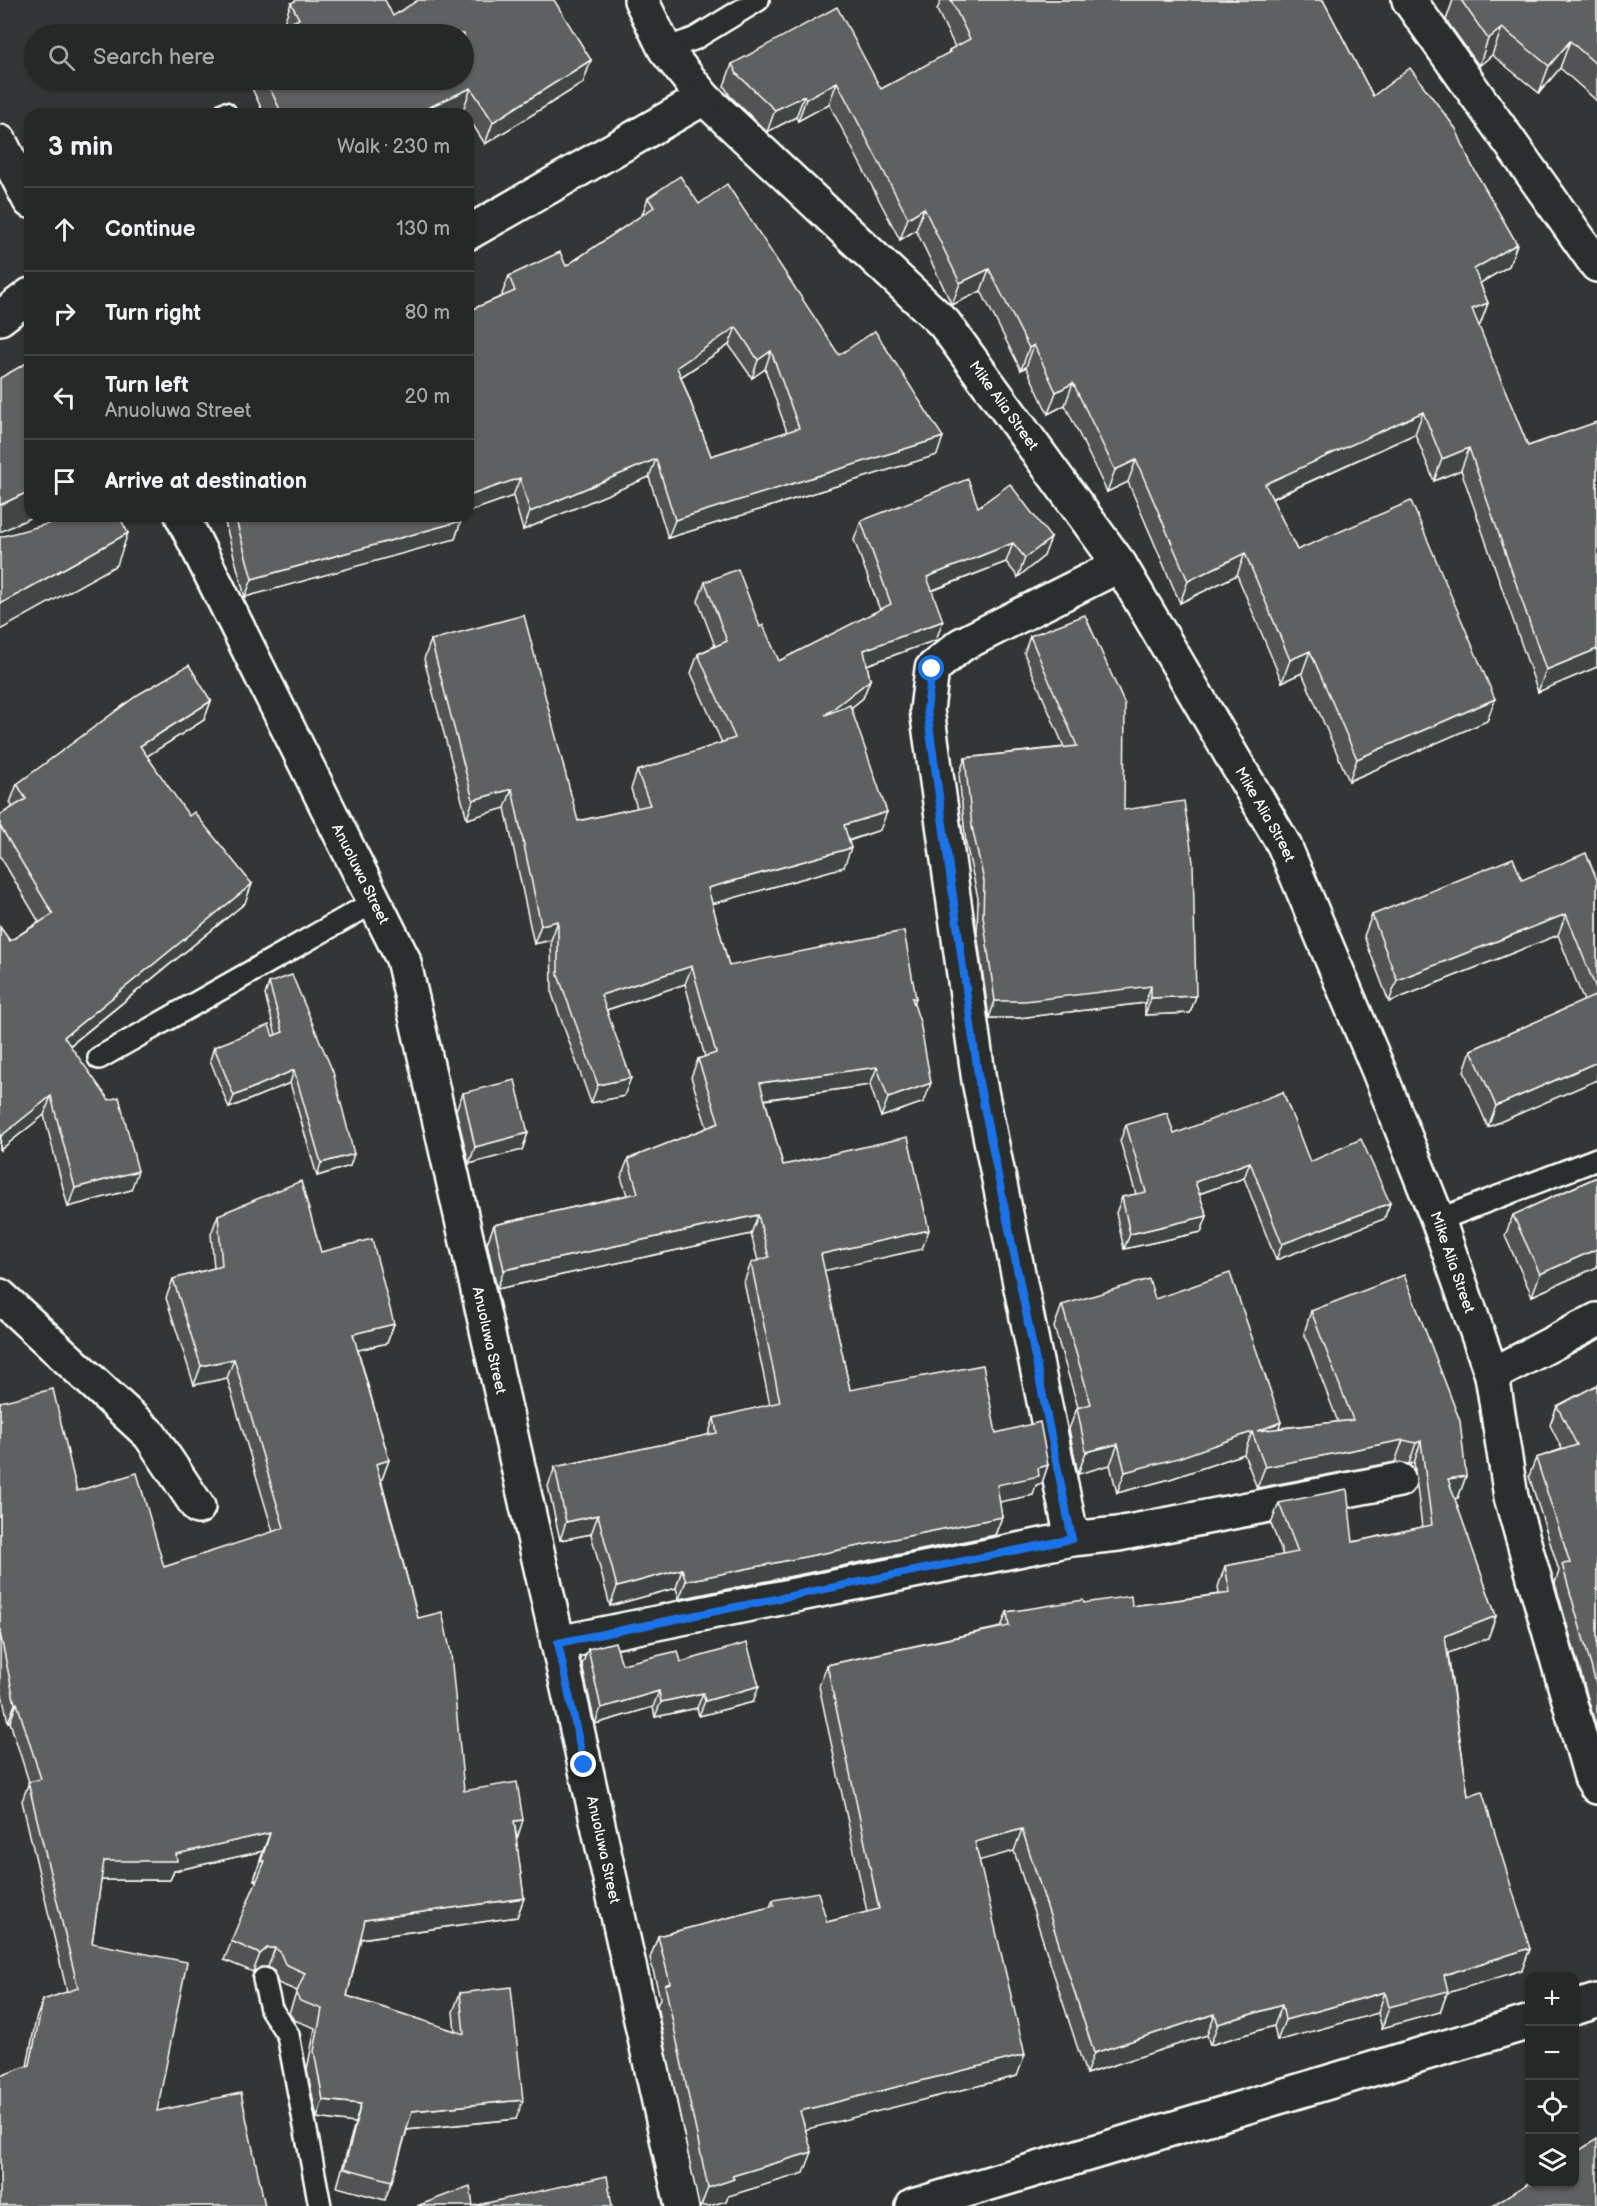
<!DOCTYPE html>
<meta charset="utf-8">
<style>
:root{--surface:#262828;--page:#323434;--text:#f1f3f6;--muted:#a4a6a8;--line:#424445}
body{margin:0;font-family:"Balsamiq Sans",sans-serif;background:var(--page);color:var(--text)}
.controls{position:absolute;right:18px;bottom:18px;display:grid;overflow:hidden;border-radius:12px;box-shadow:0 2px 4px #0004}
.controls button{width:54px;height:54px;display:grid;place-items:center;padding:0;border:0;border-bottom:2px solid var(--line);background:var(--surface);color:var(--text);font:30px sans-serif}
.stop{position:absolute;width:18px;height:18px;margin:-14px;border:4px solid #1a73e8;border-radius:50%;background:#fff}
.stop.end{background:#1a73e8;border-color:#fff;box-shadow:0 2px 6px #0008}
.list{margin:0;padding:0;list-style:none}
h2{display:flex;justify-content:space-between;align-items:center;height:78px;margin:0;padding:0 24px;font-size:26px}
h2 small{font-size:20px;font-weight:400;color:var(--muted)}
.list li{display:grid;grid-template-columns:39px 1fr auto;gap:18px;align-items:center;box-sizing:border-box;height:84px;padding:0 24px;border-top:2px solid var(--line)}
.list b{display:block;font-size:22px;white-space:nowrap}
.list p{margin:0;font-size:20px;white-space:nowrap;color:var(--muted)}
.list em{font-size:20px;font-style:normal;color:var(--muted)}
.icon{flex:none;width:33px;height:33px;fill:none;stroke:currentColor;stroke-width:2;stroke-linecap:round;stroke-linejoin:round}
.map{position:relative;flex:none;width:1597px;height:2206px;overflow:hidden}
.search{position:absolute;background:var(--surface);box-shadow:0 2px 4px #0004;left:24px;top:24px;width:450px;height:66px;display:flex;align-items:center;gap:15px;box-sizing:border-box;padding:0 21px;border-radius:33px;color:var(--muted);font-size:22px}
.panel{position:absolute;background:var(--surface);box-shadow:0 2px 4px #0004;left:24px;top:108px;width:450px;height:414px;border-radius:18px}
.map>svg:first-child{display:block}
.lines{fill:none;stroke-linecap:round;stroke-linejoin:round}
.lane-casing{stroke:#fff;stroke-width:26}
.street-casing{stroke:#fff;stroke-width:38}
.lane{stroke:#2a2d2e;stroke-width:21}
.street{stroke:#2a2d2e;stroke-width:33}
.wall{fill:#525354;stroke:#fff;stroke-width:1.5;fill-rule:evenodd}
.shaded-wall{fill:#424445;stroke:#fff;stroke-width:1.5}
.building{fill:#5f6162;stroke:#fff;stroke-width:1.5;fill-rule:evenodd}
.route{stroke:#1a73e8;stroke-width:8}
.labels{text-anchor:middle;stroke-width:5;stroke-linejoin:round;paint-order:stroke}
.street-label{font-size:15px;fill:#fff;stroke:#2a2d2e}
</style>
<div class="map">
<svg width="1597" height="2206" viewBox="0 0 1597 2206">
<rect width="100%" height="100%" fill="#333536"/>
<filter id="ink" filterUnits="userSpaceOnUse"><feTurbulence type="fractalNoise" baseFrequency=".0167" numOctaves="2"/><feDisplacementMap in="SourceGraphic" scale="12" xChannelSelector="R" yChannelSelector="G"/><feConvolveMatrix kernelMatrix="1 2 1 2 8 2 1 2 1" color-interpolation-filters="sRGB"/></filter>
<g filter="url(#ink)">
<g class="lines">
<!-- lane casing -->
<g class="lane-casing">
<g id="lane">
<path d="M665,49L694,39L758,0"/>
<path d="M224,114L225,113"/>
<path d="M99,1058L374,902"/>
<path d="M1438,1220L1597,1159"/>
<path d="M264,1979L271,2009L288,2035L320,2206"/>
</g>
</g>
<!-- street casing -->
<g class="street-casing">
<g id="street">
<path id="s1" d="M641,0L665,49L704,98L944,323L1120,565L1284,845L1378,1069L1438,1220L1492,1375L1511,1497L1591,1777L1597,1787"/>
<path d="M1409,0L1597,265"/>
<path d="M0,142L30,201"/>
<path d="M468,233L704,98"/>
<path d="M0,318L30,295"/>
<path id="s2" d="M182,516L403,959L558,1643L682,2206"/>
<path d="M0,1296L150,1435L198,1507"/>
<path d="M1492,1375L1597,1320"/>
<path d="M1072,1539L979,1081L927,710L932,669L961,645L1120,565"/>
<path d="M558,1643L1072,1539L1118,1534L1399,1480"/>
<path d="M1574,2008L1597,2001"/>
<path d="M913,2206L1530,2022"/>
</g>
</g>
<!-- lane -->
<use href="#lane" class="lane"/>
<!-- street -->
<use href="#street" class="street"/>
</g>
<!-- wall -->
<g class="wall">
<path d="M941,0H1323L1373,96L1471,164L1517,244L1509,266L1480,283L1488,303L1480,325L1478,326L1528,446L1597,422V667L1538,692L1461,470L1434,481L1415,434L1272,499L1297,550L1495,699L1487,721L1349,781L1302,673L1282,682L1237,575L1180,603L1128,482L1107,492L1065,405L1048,414L1026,367L1021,370L981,291L952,305L916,230L900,240L829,104L798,121L796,117L767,132L730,96L724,86L732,64L881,89L948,54L949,50L955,47L937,10Z"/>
<path d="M1453,0H1597V101L1560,68L1539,93L1492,55L1479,66L1446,20Z"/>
<path d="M291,3L393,16L591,60L583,83L485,144L468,117V114H466L463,110L454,114H264L248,80H464L283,26V25Z"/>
<path d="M648,198L699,204L839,355L937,455L668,538L649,477L523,530L513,496L468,512V311L503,296L502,294L509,276L566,266L642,215ZM729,345L752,378L765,369L787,432L711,456L681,377Z"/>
<path d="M978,507L1044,556L1018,577L1006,562L932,591L936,640L867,665L870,680L863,698L851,708L880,830L849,841L844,867L712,904L729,966L916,998L914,1004L924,1102L881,1117L870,1085L765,1100L783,1165L922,1249L824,1270L850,1390L996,1433L1048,1465L1042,1483L1036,1485L1033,1495L999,1502L1002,1517L995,1535L679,1599L676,1588L610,1606L591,1534L560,1540L548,1486L555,1467L708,1435L714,1418L770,1405L744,1282L751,1263L758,1261L751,1234L497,1289L487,1243L494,1225L627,1195L621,1177L628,1159L707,1128L691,1077L698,1059L705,1057L685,984L607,1010L624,1096L591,1103L552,994L551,940L534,944L505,808L467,819L424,659L431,640L578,821L637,808L631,789L637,771L722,743L691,673L698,654L715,646L698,601L705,582L760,627L779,661L880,610L854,540L861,521Z"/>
<path d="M224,516H460L461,521L455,539L245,597L224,519Z"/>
<path d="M1030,636L1124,810L1196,996L1190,1013L1145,1015V1003L1018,1018H989L977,933L978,898L966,844L959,775L965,758L1064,747L1024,653Z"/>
<path d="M211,701L204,720L147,756L245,903L70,1046L131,1190L68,1207L44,1115L0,1150V927L10,941L39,922L0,856V815L13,807L10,803L17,784Z"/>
<path d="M1522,880H1597V1080L1488,1127L1464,1071L1471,1050L1584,1001L1558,935L1389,1002L1364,936L1372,915Z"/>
<path d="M269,983L350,1166L317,1176L290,1083L229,1108L210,1060L214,1047L276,1035L265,995Z"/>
<path d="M463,1093L528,1133L522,1150L469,1164L456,1110Z"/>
<path d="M1126,1125L1310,1162L1390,1203L1384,1219L1276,1260L1244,1178L1199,1194L1207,1216L1201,1232L1124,1249L1116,1213L1122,1197L1136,1194L1120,1141Z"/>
<path d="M1597,1177V1267L1532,1296L1505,1236L1513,1215Z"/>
<path d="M218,1215L321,1252L394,1324L387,1343L358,1350L389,1460L382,1479H381L464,1791L516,1839L524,1898L517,1917L361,1939L347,1996L455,2031L453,2012L460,1993L516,2119L407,2130L392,2181L385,2200L337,2187L355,2123L317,2118L307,2070L315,2028L294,2020L289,2013L297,1991L278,1983L274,1971L268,1967H261L253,1972L224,1960L257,1880H254L263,1851L174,1871L170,1880H101L92,1943L157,2111L27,2066L36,2019L43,2000L67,1992L22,1801L29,1782L10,1722H8L0,1685V1402L77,1491L164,1567L273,1532L227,1378L194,1385L166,1298L173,1279L214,1268L211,1234Z"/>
<path d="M1155,1299L1281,1422L1279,1428L1338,1422L1304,1333L1311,1311L1466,1476L1458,1498H1454L1496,1616L1488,1638L1448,1653L1468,1796L1530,1948L1522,1970L1447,1993L1440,2012L1382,2028L1378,2013L1277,2041L1274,2026L1210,2045L1207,2035L1086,2074L1014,1851L979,1860L1017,2076L806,2129L804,2173L728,2196L726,2201L709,2206H699L657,2006L660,1998L650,1958L658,1936L770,1907L773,1900L827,1922L867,1912L819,1686L827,1665L1001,1627L1007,1612L1084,1603L1132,1606L1219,1594L1218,1587L1225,1566L1283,1555L1271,1524L1279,1503L1353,1542L1422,1527L1414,1463L1409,1464L1395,1462L1257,1488L1244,1454L1170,1479L1117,1493L1110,1465L1078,1474L1069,1429L1077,1408L1078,1407L1054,1327L1062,1305Z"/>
<path d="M1597,1385V1730L1555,1583L1559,1571L1529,1476L1536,1458L1562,1449L1550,1425L1557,1406Z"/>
<path d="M588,1649L622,1664L681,1662L753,1702L699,1716L697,1708L655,1717L653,1707L595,1724L582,1665Z"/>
</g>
<!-- shaded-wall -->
<g class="shaded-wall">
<path d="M1502,28L1492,55L1479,66L1488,39Z"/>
<path d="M1570,41L1560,68L1539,93L1549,66Z"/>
<path d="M591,60L583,83L485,144L493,122Z"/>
<path d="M837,82L829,104L798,121L806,99Z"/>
<path d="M471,88L463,110L454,114H414Z"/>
<path d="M804,96L796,117L767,132L775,110Z"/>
<path d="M924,208L916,230L900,240L908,218Z"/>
<path d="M1517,244L1509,266L1467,291L1474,269Z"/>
<path d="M989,269L981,291L952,305L960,283Z"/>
<path d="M1488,303L1480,325L1464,331L1472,309Z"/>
<path d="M736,327L729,345L670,384L677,367Z"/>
<path d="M1034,345L1026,367L1021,370L1029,348Z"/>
<path d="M771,351L765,369L752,378L758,360Z"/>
<path d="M1073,383L1065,405L1048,414L1056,392Z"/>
<path d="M1423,412L1415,434L1257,505L1265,484Z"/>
<path d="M943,437L937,455L668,538L675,520Z"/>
<path d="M1469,448L1461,470L1434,481L1442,459Z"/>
<path d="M656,459L649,477L523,530L530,512Z"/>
<path d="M1136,460L1128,482L1107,492L1115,470Z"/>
<path d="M520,478L513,496L468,512V496Z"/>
<path d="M30,491V516H34L0,532V505Z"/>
<path d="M461,521L455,539L245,597L252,579Z"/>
<path d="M128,533L117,565L0,630V604Z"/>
<path d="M1051,538L1044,556L1018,577L1025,558Z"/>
<path d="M1013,543L1006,562L920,595L927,577Z"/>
<path d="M1245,553L1237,575L1180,603L1188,581Z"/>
<path d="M943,621L936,640L858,668L864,650Z"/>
<path d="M1597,649V667L1538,692L1546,670Z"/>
<path d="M1310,651L1302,673L1282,682L1290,660Z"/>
<path d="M870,680L863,698L819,734L825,715Z"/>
<path d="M1495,699L1487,721L1349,781L1357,759Z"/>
<path d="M211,701L204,720L133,765L140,746Z"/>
<path d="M512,789L505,808L467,819L473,800Z"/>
<path d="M887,812L880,830L838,844L844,825Z"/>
<path d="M851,848L844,867L701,907L708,888Z"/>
<path d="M252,884L245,903L57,1056L64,1037Z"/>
<path d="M1566,914L1558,935L1389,1002L1397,980Z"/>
<path d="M558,921L551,940L534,944L541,925Z"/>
<path d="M692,966L685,984L594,1014L601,995Z"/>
<path d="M1151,986L1145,1003L1018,1018H989L995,1001Z"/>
<path d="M1196,996L1190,1013L1145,1015L1151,998Z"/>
<path d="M1597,1062V1080L1488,1127L1496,1106Z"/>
<path d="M877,1067L870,1085L754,1101L760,1083Z"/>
<path d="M294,1070L290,1083L229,1108L234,1096Z"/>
<path d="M631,1078L624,1096L591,1103L598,1085Z"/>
<path d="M931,1083L924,1102L881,1117L888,1098Z"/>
<path d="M51,1096L44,1115L0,1150L1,1136Z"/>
<path d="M528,1133L522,1150L469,1164L475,1147Z"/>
<path d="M354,1154L350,1166L317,1176L321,1163Z"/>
<path d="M1250,1162L1244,1178L1190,1197L1195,1182Z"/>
<path d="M138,1171L131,1190L68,1207L75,1188Z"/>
<path d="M1390,1203L1384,1219L1276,1260L1282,1244Z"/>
<path d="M758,1215L751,1234L497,1289L504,1270Z"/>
<path d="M1207,1216L1201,1232L1124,1249L1130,1234Z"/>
<path d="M929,1230L922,1249L814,1273L821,1254Z"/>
<path d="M1597,1249V1267L1532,1296L1540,1274Z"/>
<path d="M394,1324L387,1343L346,1353L353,1334Z"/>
<path d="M234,1359L227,1378L194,1385L201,1366Z"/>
<path d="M1281,1422L1273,1443L1257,1431Z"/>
<path d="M1252,1432L1244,1454L1170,1479L1117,1493L1125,1472Z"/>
<path d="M1403,1440L1395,1462L1257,1488L1265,1467Z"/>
<path d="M1421,1441L1414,1463L1409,1464L1416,1443Z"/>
<path d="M1118,1444L1110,1465L1078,1474L1086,1452Z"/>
<path d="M389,1460L382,1479L370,1483L376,1464Z"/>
<path d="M1048,1465L1042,1483L1036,1485L1033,1495L990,1504L997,1485L1038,1468Z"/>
<path d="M1466,1476L1458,1498L1440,1500L1448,1479Z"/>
<path d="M598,1515L591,1534L560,1540L566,1522Z"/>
<path d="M1002,1517L995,1535L679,1599L686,1581Z"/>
<path d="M682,1569L676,1588L610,1606L617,1587Z"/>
<path d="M1496,1616L1488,1638L1438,1657L1445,1636Z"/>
<path d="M759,1686L753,1702L699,1716L705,1701Z"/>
<path d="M659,1691L653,1707L595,1724L601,1708Z"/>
<path d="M703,1693L697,1708L655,1717L661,1702Z"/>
<path d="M17,1703L10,1722H8L15,1704Z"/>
<path d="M523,1820L517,1839L514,1821Z"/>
<path d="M1022,1829L1014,1851L967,1864L975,1842Z"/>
<path d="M270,1833L263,1851L174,1871L170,1880H97L104,1861L176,1854Z"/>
<path d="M261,1861H265L258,1880H254Z"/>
<path d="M524,1898L517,1917L359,1939L365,1920Z"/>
<path d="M267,1948H275L268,1967H261L253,1972L260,1954Z"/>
<path d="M1530,1948L1522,1970L1447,1993L1440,2012L1382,2028L1389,2007L1444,1975Z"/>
<path d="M1385,1992L1378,2013L1277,2041L1285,2020Z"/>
<path d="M1282,2005L1274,2026L1210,2045L1218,2024Z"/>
<path d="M1215,2014L1207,2035L1086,2074L1094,2053Z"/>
<path d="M1025,2055L1017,2076L792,2133L800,2111Z"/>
<path d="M323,2100L361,2104L355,2123L317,2118Z"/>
<path d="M523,2100L516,2119L405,2130L412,2111Z"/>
<path d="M812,2152L804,2173L728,2196L726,2201L709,2206H701L708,2188L732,2176Z"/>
</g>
<!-- building -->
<g class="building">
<path d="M297,0H385L393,16L418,0H554L591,60L493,122L471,88L414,114H282L266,80H464V34H266L299,19L291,3Z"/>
<path d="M951,0H1323L1373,96L1410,68L1456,129L1471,164L1517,244L1474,269L1488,303L1472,309L1528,446L1597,422V649L1546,670L1469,448L1442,459L1423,412L1265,484L1297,550L1411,501L1495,699L1357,759L1310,651L1290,660L1245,553L1188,581L1136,460L1115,470L1073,383L1056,392L1034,345L1029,348L989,269L960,283L924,208L908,218L837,82L806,99L804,96L775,110L737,74L732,64L837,7L881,89L950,52L949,50L970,39Z"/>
<path d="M1461,0H1597V65L1570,41L1549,66L1502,28L1488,39Z"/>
<path d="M680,176L699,204L727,184L839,355L875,331L943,437L675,520L656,459L530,512L520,478L468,496V311L515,291L509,276L560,252L566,266L654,207L648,198ZM736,327L758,360L771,351L799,428L711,456L677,367Z"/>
<path d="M30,361V491L0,505V378Z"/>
<path d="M968,479L978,507L1010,484L1051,538L1025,558L1013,543L927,577L943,621L864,650L870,680L825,715L850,705L887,812L844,825L851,848L708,888L729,966L904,931L916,998H912L920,1022L931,1083L888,1098L877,1067L760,1083L783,1165L908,1137L929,1230L821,1254L850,1390L983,1365L996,1433L1040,1422L1048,1465L1038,1468L1039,1476L997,1485L1002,1517L686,1581L682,1569L617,1587L598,1515L566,1522L555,1467L717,1433L714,1418L780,1402L751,1263L769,1257L758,1215L504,1270L494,1225L638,1193L628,1159L719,1123L698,1059L716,1053L692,966L601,995L631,1078L598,1085L558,975V921L541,925L512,789L473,800L431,640L524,615L578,821L650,805L637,771L735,738L698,654L727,641L705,582L738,569L760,627L763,625L779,661L891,604L861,521Z"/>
<path d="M76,516H119L128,533L0,604V537Z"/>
<path d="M235,516H460L461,521L252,579Z"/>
<path d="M1085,615L1125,705L1124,810L1184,801L1193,862L1196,996L1151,998V986L1025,1001H995L983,916L984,881L972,827L965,758L1077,746L1030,636Z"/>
<path d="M189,665L211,701L140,746L189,816L194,812L252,884L64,1037L109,1100L119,1097L138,1171L75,1188L51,1096L1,1136L0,1135V927L10,941L53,914L0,826V815L26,799L17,784L139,694Z"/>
<path d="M1586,853L1597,880V991L1566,914L1397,980L1372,915L1513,858L1522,880Z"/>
<path d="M292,975L333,1072L354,1154L321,1163L294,1070L234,1096L214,1047L269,1025L273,1036L283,1032L269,983Z"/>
<path d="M1597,995V1062L1496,1106L1471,1050Z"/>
<path d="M515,1080L528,1133L475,1147L463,1093Z"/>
<path d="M1283,1092L1310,1162L1361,1139L1390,1203L1282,1244L1250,1162L1195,1182L1207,1216L1130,1234L1122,1197L1146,1192L1126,1125L1167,1113L1174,1134Z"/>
<path d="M1597,1177V1249L1540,1274L1513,1215Z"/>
<path d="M301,1181L321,1252L372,1239L394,1324L353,1334L389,1460L376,1464L418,1618L442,1612L451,1654L464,1791L517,1782L523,1820L514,1821L524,1898L365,1920L347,1996L464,2034L460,1993L511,1987L523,2100L412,2111L392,2181L344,2168L361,2104L323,2100L314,2051L322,2009L300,2001L296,1994L305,1973L285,1964L280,1952L275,1948H267L260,1954L231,1941L265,1861H261L270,1833L176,1854L177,1861H104L92,1943L187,1962L157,2111L241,2093L265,2206H0V2076L30,2065L43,2000L78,1988L28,1782L41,1779L17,1703L15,1704L0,1633V1402L53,1389L77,1491L137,1473L164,1567L284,1528L234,1359L201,1366L173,1279L222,1266L218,1215Z"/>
<path d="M1230,1273L1281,1422L1257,1431L1353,1420L1311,1311L1404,1275L1460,1421L1466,1476L1448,1479L1496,1616L1445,1636L1468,1796L1482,1791L1530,1948L1444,1975L1448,1991L1389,2007L1385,1992L1285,2020L1282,2005L1218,2024L1215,2014L1094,2053L1022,1829L975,1842L1025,2055L800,2111L812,2152L732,2176L734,2179L708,2188L665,1985L670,1983L658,1936L774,1906L773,1900L818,1892L827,1922L879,1909L827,1665L1009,1626L1007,1612L1083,1600L1084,1603L1131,1596L1132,1606L1230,1593L1225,1566L1298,1552L1279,1503L1347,1489L1353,1542L1432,1525L1421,1441L1416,1443L1403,1440L1265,1467L1252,1432L1178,1458L1125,1472L1118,1444L1086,1452L1077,1408L1091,1404L1062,1305L1149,1279L1155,1299Z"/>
<path d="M1597,1385V1687L1562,1564L1570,1563L1536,1458L1577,1445L1557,1406Z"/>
<path d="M615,1642L622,1664L678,1651L681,1662L747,1643L759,1686L705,1701L703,1693L661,1702L659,1691L601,1708L588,1649Z"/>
<path d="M1597,2139V2206H1491L1530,2182V2184H1575V2153Z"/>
<path d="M607,2176L612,2206H417L470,2186L473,2206Z"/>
</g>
</g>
<g class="lines" filter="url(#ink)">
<!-- route -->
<path class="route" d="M584,1765L558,1643L1072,1539L979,1082L927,710L932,669"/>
</g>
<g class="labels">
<!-- street labels -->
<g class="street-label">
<text dy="5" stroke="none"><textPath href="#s1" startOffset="548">Mike Alia Street</textPath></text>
<text dy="5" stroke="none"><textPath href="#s1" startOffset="1034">Mike Alia Street</textPath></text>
<text dy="5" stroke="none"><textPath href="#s2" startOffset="400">Anuoluwa Street</textPath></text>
<text dy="5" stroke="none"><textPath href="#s1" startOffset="1520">Mike Alia Street</textPath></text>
<text dy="5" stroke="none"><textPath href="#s2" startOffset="886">Anuoluwa Street</textPath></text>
<text dy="5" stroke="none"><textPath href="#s2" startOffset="1408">Anuoluwa Street</textPath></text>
</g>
</g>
</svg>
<div class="controls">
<button>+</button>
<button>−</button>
<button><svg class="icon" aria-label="locate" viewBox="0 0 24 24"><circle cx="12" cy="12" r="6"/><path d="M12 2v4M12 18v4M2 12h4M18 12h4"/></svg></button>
<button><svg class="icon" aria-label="layers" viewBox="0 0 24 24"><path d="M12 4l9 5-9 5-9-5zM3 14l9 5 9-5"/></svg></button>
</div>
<div class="stop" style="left:932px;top:669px"></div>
<div class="stop end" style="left:584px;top:1765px"></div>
<div class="search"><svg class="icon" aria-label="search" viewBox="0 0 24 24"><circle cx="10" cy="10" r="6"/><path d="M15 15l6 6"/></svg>Search here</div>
<section class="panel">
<h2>3 min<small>Walk · 230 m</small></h2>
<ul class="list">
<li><svg class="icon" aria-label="ahead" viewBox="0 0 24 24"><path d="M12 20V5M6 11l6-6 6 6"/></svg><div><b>Continue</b></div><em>130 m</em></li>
<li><svg class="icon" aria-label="right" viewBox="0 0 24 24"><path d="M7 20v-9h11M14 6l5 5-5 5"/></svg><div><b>Turn right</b></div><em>80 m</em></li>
<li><svg class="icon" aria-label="left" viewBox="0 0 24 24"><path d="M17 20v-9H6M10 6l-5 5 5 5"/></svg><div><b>Turn left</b><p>Anuoluwa Street</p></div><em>20 m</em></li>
<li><svg class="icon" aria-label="arrive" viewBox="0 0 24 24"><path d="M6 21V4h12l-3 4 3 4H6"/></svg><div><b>Arrive at destination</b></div></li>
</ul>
</section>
</div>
